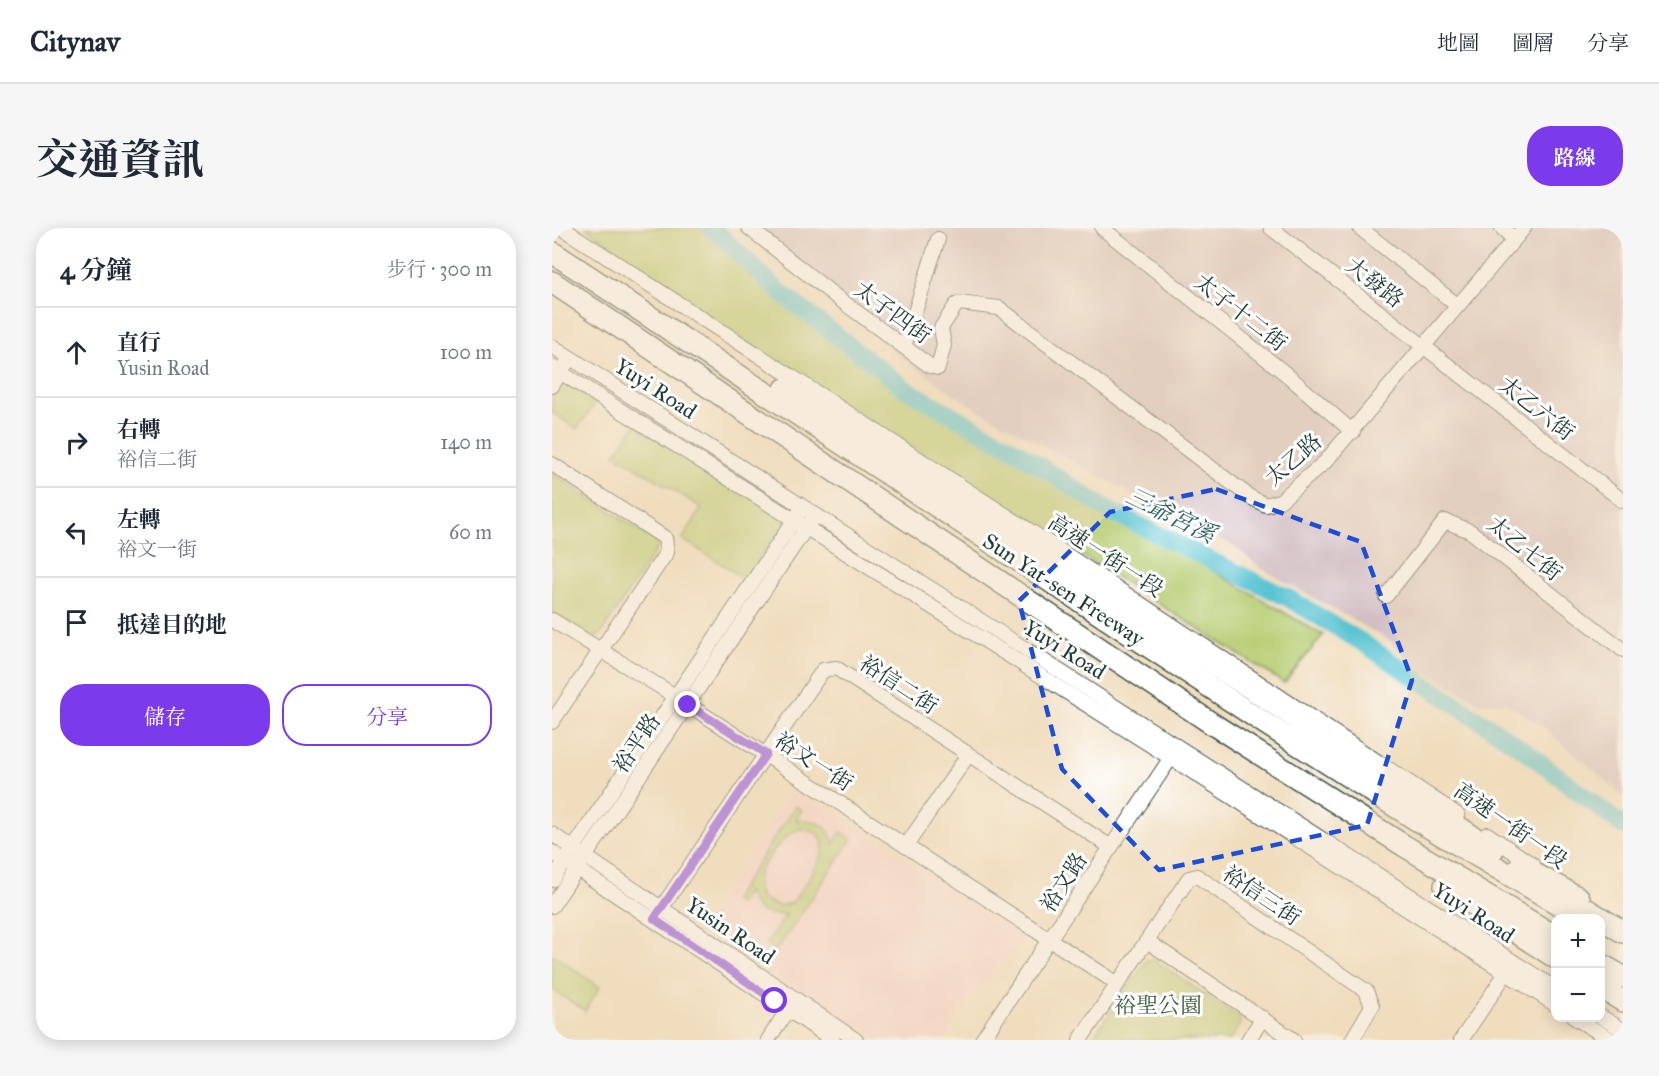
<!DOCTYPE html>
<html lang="zh-TW">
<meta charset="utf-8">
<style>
:root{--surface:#fff;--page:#f6f6f7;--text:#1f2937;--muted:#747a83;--line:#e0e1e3;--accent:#7c3aed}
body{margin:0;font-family:"IM FELL Great Primer","Noto Serif TC",serif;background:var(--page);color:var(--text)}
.controls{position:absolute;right:18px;bottom:18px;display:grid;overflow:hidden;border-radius:12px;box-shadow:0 3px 15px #0003}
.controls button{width:54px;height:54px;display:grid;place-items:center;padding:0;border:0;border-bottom:2px solid var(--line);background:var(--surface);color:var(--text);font:30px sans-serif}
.stop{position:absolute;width:18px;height:18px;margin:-14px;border:4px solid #7c3aed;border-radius:50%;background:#fff}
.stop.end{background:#7c3aed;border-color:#fff;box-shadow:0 2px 6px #0008}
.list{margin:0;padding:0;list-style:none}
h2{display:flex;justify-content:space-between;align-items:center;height:78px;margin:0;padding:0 24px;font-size:26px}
h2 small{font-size:20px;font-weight:400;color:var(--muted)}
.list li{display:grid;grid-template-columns:39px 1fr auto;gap:18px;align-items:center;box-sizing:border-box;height:90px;padding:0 24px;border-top:2px solid var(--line)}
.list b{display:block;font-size:22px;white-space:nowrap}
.list p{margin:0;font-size:20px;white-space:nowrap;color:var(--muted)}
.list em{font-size:20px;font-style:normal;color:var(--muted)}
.actions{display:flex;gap:12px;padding:18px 24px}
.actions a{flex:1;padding:14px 0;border:2px solid var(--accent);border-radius:24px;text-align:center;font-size:21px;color:var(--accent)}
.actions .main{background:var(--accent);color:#fff}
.icon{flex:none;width:33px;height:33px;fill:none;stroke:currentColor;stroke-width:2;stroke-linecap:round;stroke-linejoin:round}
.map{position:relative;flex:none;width:1071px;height:812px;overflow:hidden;border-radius:24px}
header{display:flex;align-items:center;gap:36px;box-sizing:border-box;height:84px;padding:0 30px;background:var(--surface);border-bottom:2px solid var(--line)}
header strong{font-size:28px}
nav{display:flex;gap:33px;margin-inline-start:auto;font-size:21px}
.intro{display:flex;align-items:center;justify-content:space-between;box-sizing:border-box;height:144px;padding:0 36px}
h1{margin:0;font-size:42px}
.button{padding:15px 27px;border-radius:24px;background:var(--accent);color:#fff;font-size:21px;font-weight:700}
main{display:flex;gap:36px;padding:0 36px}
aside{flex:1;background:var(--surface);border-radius:24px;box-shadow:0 3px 15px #0003}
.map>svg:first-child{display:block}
.built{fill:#f7d0cc}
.industrial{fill:#d2bec3}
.green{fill:#b5cc70;stroke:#6a8452;stroke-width:1.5;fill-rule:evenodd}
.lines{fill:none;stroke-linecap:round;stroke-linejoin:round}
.river{stroke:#57c3d1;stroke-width:18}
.minor-casing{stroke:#3e5549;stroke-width:16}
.highway-casing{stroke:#3e5549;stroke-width:24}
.minor{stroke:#fff;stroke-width:14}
.highway{stroke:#fff;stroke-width:21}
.route{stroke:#7c3aed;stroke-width:8}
.marked{fill:none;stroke:#1d4ed8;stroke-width:4.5;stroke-dasharray:12 8;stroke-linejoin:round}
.labels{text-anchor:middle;stroke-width:6;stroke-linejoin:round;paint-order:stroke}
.street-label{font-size:22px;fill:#1f3d34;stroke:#fff}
.park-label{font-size:22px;fill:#446143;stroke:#fff}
.water-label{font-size:24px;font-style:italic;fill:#306563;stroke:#fff}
</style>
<header>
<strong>Citynav</strong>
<nav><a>地圖</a><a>圖層</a><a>分享</a></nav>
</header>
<div class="intro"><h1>交通資訊</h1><a class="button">路線</a></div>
<main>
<aside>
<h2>4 分鐘<small>步行 · 300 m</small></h2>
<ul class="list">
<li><svg class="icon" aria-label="ahead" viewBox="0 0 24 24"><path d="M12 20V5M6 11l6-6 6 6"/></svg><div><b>直行</b><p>Yusin Road</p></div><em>100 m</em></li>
<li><svg class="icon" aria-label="right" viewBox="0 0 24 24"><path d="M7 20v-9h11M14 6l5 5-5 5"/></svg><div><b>右轉</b><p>裕信二街</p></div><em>140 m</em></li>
<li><svg class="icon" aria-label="left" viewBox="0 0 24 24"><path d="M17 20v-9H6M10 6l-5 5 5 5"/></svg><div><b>左轉</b><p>裕文一街</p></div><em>60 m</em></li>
<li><svg class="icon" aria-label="arrive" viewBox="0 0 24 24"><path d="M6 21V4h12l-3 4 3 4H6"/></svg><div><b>抵達目的地</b></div></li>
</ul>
<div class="actions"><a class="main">儲存</a><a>分享</a></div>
</aside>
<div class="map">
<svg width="1071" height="812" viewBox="0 0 1071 812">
<rect width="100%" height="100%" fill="#fff"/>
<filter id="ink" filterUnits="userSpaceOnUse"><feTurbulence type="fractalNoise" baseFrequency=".0167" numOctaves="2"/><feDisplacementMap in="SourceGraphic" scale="12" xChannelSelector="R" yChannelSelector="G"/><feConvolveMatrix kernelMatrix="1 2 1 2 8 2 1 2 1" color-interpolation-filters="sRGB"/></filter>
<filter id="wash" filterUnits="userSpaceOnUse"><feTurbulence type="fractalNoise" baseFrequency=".008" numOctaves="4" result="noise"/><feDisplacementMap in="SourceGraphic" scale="24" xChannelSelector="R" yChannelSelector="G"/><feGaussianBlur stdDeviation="1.35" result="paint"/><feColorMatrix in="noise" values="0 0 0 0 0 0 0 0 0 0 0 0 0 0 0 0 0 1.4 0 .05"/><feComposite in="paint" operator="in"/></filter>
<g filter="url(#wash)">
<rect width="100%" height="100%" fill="#f0ddbd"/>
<!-- built -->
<path class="built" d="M243,559L474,710L402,788L394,812H327L147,701Z"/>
<!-- industrial -->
<path class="industrial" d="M185,0H1071V568L994,501L954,475H928L911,465L863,438L840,414L709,340L677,315L620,288L423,180L358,136Z"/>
<!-- green -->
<g class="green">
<path d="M34,0H148L352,163L771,407L732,455L201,119Z"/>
<path d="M9,151L45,173L25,201L0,184V164Z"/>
<path d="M83,197L237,291L193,351L130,311L150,280L63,226Z"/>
<path d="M0,245L104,313L106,319L48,407L40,410L0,383Z"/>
<path d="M243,578L250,582L244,592C261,590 279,597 281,616L289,604L300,611L224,723L214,716L234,687C213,687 203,685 195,664L187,676L181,672ZM247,601C298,603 253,656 240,675L227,678L210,671C206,664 203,656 206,648C212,633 233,605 247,601Z"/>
<path d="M0,726L48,759L33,783L0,761Z"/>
<path d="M595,732H602L688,790V797L678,812H539Z"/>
</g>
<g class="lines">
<!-- river -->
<path class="river" d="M160,0L229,65L354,161L468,225L554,281L736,370L808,413L975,524L1071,598"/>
</g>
</g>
<g filter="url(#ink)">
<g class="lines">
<!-- minor casing -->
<g class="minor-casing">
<g id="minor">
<path d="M10,0L506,321L906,587"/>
<path d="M197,0L287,71L378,138L386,140L392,117L389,100L404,77L408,75L447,80L698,269L714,277L728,273L773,234L972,0"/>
<path d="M550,0L734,146L801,204"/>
<path d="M719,0L1071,273"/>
<path d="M808,0L906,78"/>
<path d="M950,0L962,11"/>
<path d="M0,118L1004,761"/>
<path d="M352,119L386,11"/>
<path d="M0,139L619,530L1004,777"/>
<path d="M0,158L14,136"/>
<path d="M0,236L113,310L115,324L0,494"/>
<path d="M834,368L893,293L918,303L1071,422"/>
<path d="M0,392L123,468L566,756"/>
<path d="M0,606L304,812"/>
<path d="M935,606L981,637"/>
<path d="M354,618L416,527"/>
<path d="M0,624L281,812"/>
<path d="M0,652L247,285"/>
<path d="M0,678L258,294"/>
<path d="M102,691L271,442L284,440L559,619"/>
<path d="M595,713L742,812"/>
<path d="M1048,788L1071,802"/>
<path d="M1023,790L1060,812"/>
<path d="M216,812L240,775"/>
<path d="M430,812L624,522"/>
<path d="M528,812L637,650L645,648L814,763L820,778L800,812"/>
<path d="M696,812L711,790"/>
<path d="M909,812L958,739"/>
</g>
</g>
<!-- highway casing -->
<g class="highway-casing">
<g id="highway">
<path d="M0,24L714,496L863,591L1030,690"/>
<path d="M0,54L662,497L851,617L1004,709"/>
<path d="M233,161L701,462L941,622"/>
<path d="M968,638L1027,670"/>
<path d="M893,658L1004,730"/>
<path d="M1021,673L1071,704"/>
<path d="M1048,736L1071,749"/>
<path d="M1048,759L1071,773"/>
</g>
</g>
<!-- minor -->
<use href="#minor" class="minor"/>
<!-- highway -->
<use href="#highway" class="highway"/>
</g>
</g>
<g class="lines" filter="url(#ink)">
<!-- route -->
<path class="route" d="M136,477L214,526L102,691L223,773"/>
</g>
<!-- marked area -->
<path d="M0 0H1071V812H0ZM664,261L809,314L860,452L815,597L607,642L510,541L467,373L558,284Z" fill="#f0ddbd" fill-opacity=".55" fill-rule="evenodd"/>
<path class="marked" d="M664,261L809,314L860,452L815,597L607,642L510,541L467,373L558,284Z"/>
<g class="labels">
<!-- street labels -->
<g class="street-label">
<text transform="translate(823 54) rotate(38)" y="8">大發路</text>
<text transform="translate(341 84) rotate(36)" y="8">太子四街</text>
<text transform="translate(689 84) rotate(38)" y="8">太子十二街</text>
<text transform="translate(104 160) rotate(33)" y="8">Yuyi Road</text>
<text transform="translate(985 180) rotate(38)" y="8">太乙六街</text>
<text transform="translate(741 231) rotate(-41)" y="8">太乙路</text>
<text transform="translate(973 320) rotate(39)" y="8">太乙七街</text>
<text transform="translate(554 327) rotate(33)" y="8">高速一街一段</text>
<text transform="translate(512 361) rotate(33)" y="8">Sun Yat-sen Freeway</text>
<text transform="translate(513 421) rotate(32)" y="8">Yuyi Road</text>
<text transform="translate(347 456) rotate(33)" y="8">裕信二街</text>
<text transform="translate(84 515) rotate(-56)" y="8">裕平路</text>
<text transform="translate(262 533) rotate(33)" y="8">裕文一街</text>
<text transform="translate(959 597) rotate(35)" y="8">高速一街一段</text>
<text transform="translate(511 654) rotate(-57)" y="8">裕文路</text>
<text transform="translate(710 667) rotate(34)" y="8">裕信三街</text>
<text transform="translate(922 684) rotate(33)" y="8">Yuyi Road</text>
<text transform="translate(179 702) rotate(34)" y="8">Yusin Road</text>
</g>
<!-- park labels -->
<g class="park-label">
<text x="606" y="785">裕聖公園</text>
</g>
<!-- water labels -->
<g class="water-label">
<text transform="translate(619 287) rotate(26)" y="8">三爺宮溪</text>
</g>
</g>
</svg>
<div class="controls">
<button>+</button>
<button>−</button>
</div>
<div class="stop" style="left:223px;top:773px"></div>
<div class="stop end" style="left:136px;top:477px"></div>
</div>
</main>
